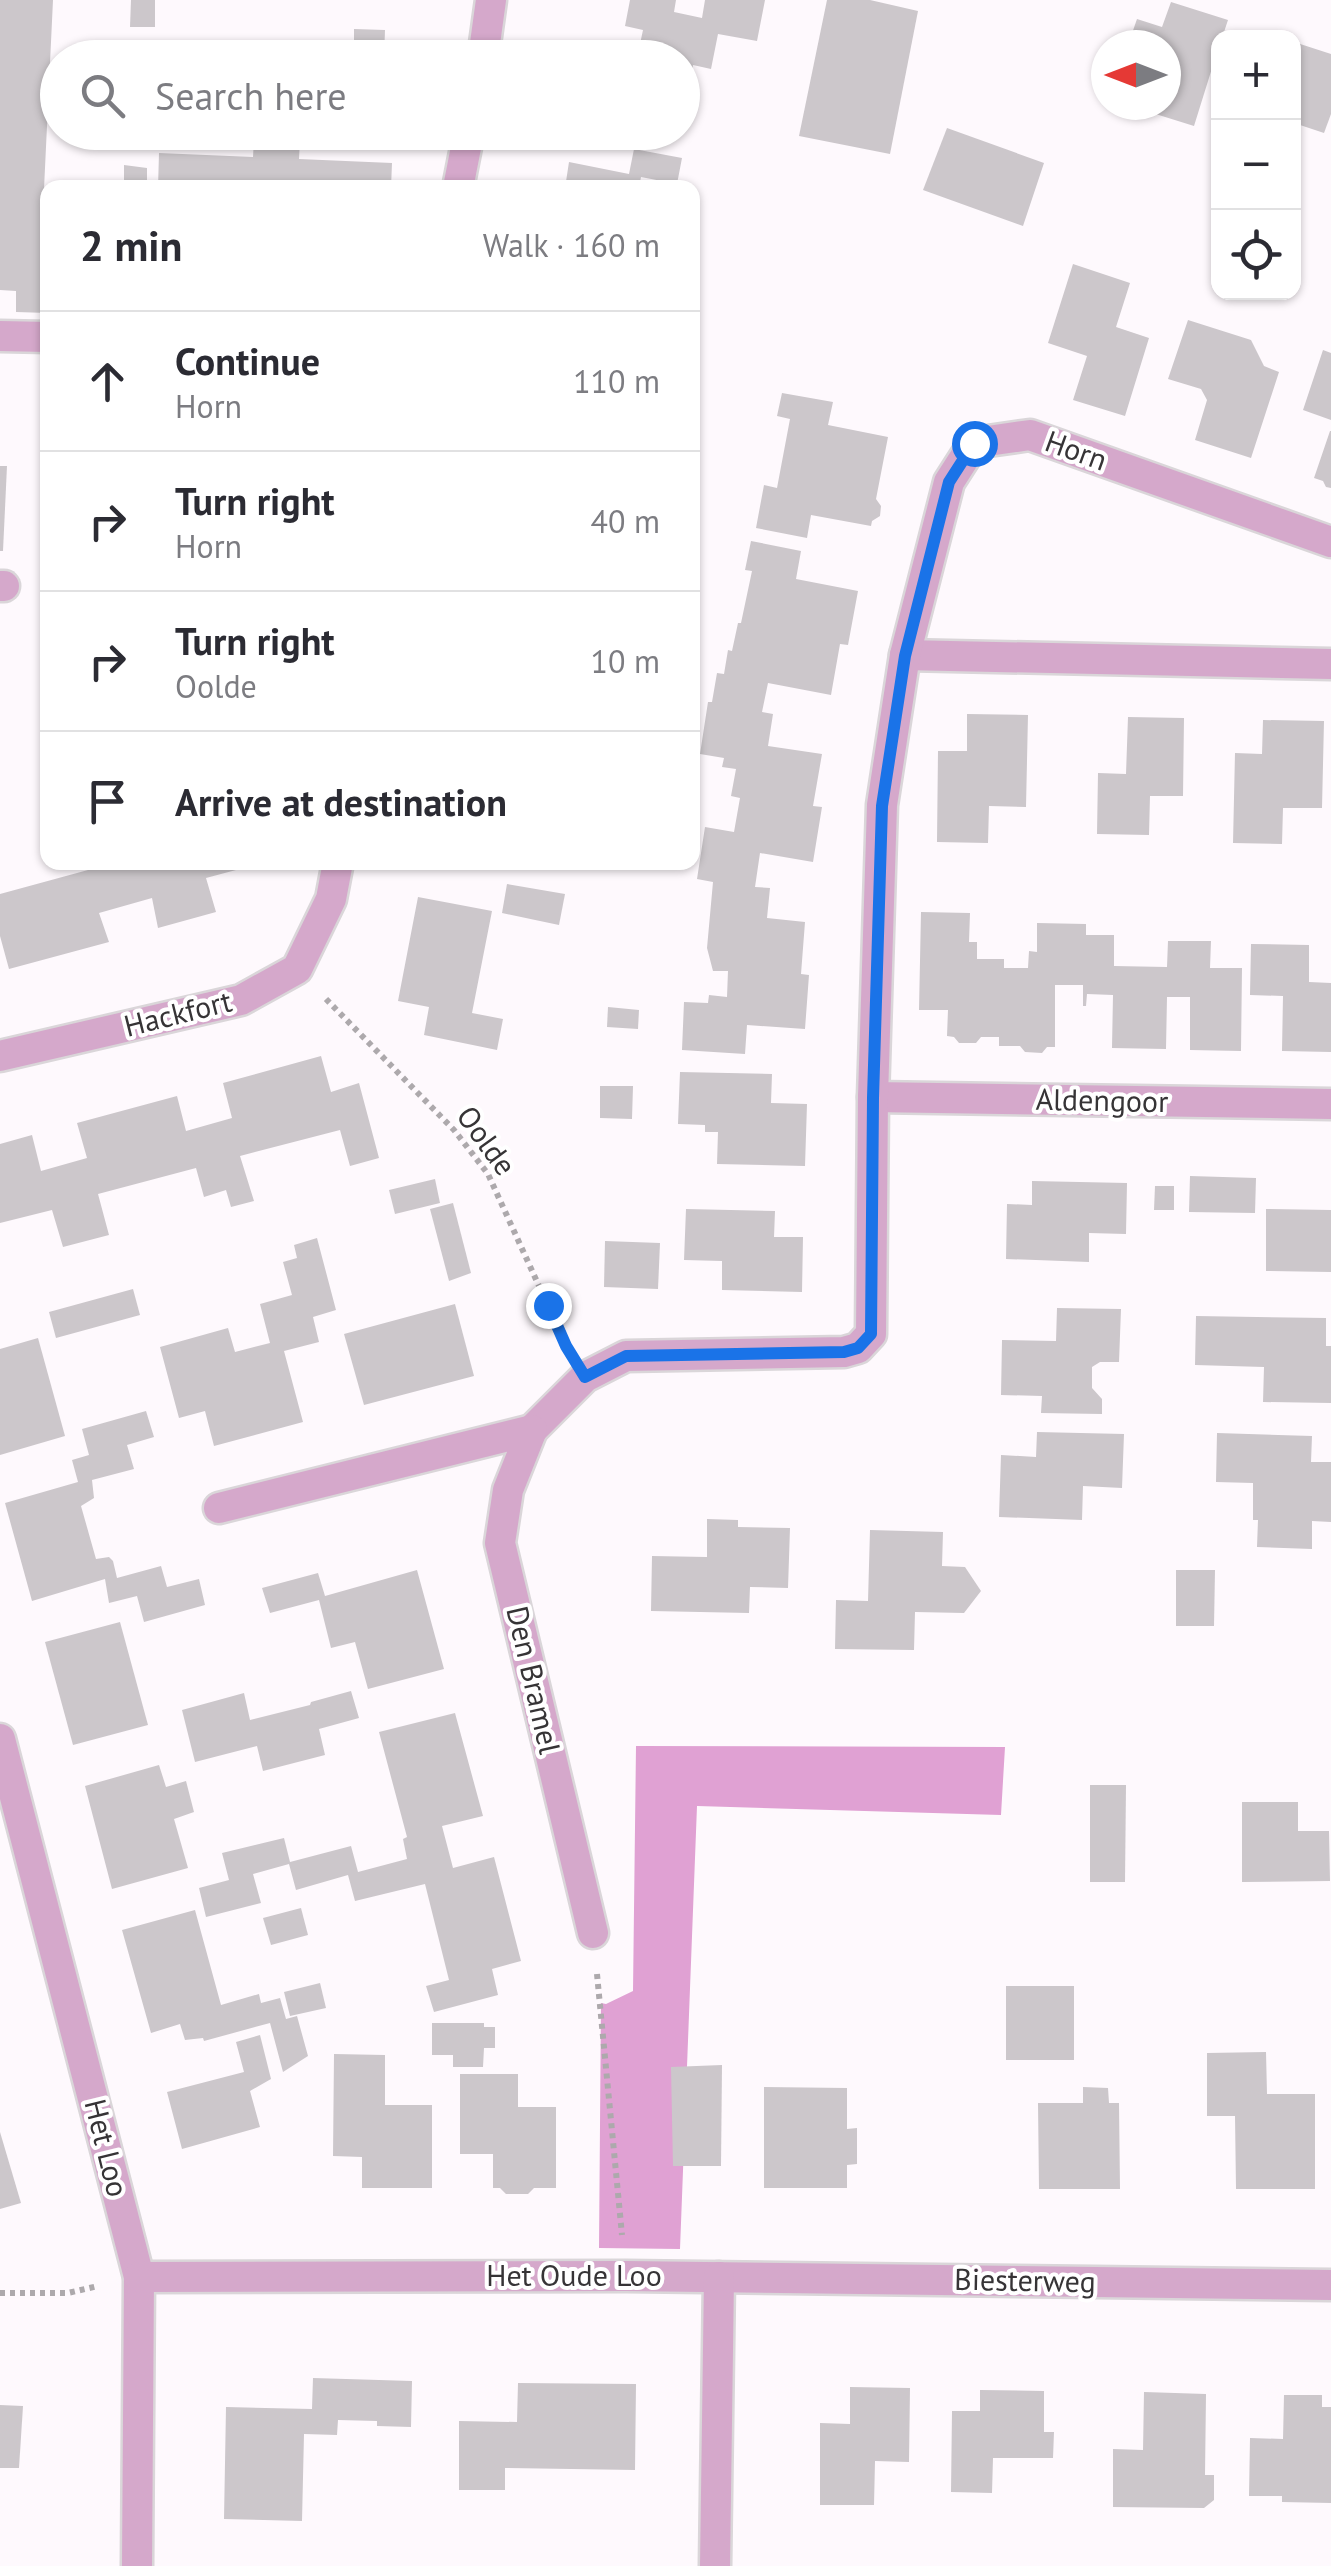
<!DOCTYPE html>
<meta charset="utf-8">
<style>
:root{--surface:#fff;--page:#f2f2f3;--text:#2b2b33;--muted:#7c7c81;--line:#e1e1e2}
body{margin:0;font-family:"PT Sans",sans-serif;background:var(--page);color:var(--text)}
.controls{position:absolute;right:30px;top:30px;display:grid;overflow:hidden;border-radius:20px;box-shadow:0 2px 8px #0004}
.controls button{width:90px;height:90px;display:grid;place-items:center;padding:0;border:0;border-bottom:2px solid var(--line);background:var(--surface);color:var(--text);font:50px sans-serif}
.compass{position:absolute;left:1091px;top:30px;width:90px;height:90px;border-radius:50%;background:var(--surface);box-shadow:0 2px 8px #0004;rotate:270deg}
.stop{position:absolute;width:30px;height:30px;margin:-22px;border:8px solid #1a73e8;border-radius:50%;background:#fff}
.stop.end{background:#1a73e8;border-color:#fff;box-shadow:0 2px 10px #0008}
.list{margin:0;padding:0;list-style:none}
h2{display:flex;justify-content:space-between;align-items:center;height:130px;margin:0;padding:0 40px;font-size:42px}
h2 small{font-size:32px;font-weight:400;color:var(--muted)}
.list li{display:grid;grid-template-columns:65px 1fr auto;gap:30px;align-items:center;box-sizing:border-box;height:140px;padding:0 40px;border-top:2px solid var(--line)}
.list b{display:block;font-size:38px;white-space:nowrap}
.list p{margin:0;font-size:32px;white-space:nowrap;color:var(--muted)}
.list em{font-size:32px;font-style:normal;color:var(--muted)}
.icon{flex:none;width:55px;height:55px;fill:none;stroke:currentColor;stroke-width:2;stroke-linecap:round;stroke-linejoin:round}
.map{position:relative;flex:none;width:1331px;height:2566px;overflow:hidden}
.search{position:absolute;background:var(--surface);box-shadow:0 2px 8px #0004;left:40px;top:40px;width:660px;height:110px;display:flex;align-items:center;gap:25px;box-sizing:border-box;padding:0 35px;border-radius:55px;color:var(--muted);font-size:38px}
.panel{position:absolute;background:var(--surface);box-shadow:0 2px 8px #0004;left:40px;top:180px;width:660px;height:690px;border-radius:20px}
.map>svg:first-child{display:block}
.forest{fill:#e0a1d3}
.building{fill:#ccc7cb}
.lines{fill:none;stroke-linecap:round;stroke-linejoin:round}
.minor-casing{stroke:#dad6d9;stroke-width:35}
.path{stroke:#ada9ac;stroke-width:6;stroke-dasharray:5 5;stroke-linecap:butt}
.minor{stroke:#d5a8cb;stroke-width:30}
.route{stroke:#1a73e8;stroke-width:12}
.labels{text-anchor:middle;stroke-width:8;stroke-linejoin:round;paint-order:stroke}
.street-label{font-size:30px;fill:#363436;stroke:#fff}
</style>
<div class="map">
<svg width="1331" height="2566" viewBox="0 0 1331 2566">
<rect width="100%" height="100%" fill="#fef9fd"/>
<!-- forest -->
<path class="forest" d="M636,1746L1005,1747L1001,1815L697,1806L680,2249L599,2248L601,2003L606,2004L633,1991Z"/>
<!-- building -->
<g class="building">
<path d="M0,0H53L40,273H48V313L16,312V291L0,290Z"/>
<path d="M131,0H155V27H130Z"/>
<path d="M630,0H676L674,12L702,18L705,0H765L757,41L718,34L711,69L693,65L690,86L682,84V58H637L643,30L625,26Z"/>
<path d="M827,0H870L918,11L890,154L799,136Z"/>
<path d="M1171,2L1228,20L1222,38H1218V49L1194,126L1130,106L1166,105V45H1128L1137,19L1162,27Z"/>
<path d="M354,29L385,30L384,58H354Z"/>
<path d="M1294,42L1331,54V114L1324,133L1294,123Z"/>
<path d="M947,128L1044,163L1023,226L923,190Z"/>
<path d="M254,138L300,140L299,159L392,163L391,188H158L159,153L253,157Z"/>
<path d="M634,149L682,158L677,184L641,177L639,188H565L569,162L629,174Z"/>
<path d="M124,165L147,168V188H124Z"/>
<path d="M1073,264L1130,283L1116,327L1149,338L1125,416L1073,400L1087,356L1048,343Z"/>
<path d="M1188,320L1251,340L1264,366L1279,372L1251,458L1195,440L1207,400L1201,389L1168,379Z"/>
<path d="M1323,350L1331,353V420L1303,410Z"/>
<path d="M782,393L833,402L828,425L888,437L876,499L881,506L880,516L872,521L871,526L811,515L807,538L756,528L764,485L777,488L790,419L777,416Z"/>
<path d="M1330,431H1331V488L1326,487L1323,481L1314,478Z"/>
<path d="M44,445H48V506H41Z"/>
<path d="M0,466H7L3,551H0Z"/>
<path d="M751,541L801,551L796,579L858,591L848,645L840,644L831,695L768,683L762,712L773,714L768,746L822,754L813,806L822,807L813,862L760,853L755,887L770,888L767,918L805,922L801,974L809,975L805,1029L747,1025L745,1054L682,1050L684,1002L708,1003L709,995L727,997L728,971H713L707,948L713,882L697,879L705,827L734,832L740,798L731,796L736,769L722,767L724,758L700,754L708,702H712L717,673L724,674L728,650L732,651L738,623H741L752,571L745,570Z"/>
<path d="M967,714L1028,715L1026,807L989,806L988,843L937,842L938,751H967Z"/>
<path d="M1128,717L1184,718L1183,796H1150L1149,835L1097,834L1098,773L1126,774Z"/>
<path d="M1263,720L1324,721L1322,808H1283L1282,844L1233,843L1235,753L1262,754Z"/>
<path d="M86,862H234L236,870L206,878L216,912L158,928L152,898L99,913L109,942L9,969L0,936V894L88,870Z"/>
<path d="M507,884L565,894L559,925L502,913Z"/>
<path d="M418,897L492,911L472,1013L503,1019L497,1050L424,1035L429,1007L398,1001Z"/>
<path d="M921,912L970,913L969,942H977V959H1004V968H1028L1029,951L1037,952V923L1086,924V935H1114V966L1167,967L1168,941H1211L1210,968H1242L1241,1051L1190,1050V997H1167L1166,1049L1112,1048L1113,995L1087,994L1086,1006H1083V985H1055V1047H1047L1042,1053L1025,1052L1020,1046H999V1037H981L976,1043H959L954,1037L947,1036L948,1010H919Z"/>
<path d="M1251,944L1309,945V982L1331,983V1052L1282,1051L1283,996L1250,995Z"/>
<path d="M608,1007L639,1010L638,1029L607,1027Z"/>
<path d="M321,1056L331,1092L359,1083L379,1158L350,1166L340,1130L240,1156L254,1201L231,1207L226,1190L204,1197L196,1168L98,1194L109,1235L63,1247L52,1210L0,1223V1144L32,1135L41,1171L87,1158L77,1123L177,1096L186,1131L232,1118L223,1083Z"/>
<path d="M680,1072L772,1074L771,1103L807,1104L805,1166L717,1164L718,1132H705V1125L678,1124Z"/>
<path d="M600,1086H633L632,1119L600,1118Z"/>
<path d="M1190,1176L1256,1178L1255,1213L1189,1212Z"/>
<path d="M435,1179L440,1203L395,1214L389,1190Z"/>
<path d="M1032,1181L1127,1183L1126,1234L1089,1233V1262L1006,1259L1007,1204L1032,1205Z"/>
<path d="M1155,1186H1174V1210H1154Z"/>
<path d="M453,1203L471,1273L449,1281L430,1209Z"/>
<path d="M686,1209L775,1211L774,1237H803L802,1292L722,1290V1261L684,1260Z"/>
<path d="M1266,1209L1331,1210V1272L1266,1271Z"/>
<path d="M317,1238L336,1310L313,1317L319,1342L284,1351L303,1422L214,1446L205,1411L179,1418L160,1347L228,1328L235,1352L270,1343L260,1304L292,1295L283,1262L297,1258L294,1245Z"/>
<path d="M605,1241L660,1243L658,1289L604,1287Z"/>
<path d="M133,1289L140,1315L56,1338L49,1312Z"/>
<path d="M455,1304L474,1376L364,1405L344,1334Z"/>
<path d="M1057,1308L1121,1309L1119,1362H1100L1092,1367V1388L1102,1399V1414L1041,1413L1042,1396L1001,1395L1002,1340L1056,1341Z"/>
<path d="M1196,1316L1326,1318V1346H1331V1403L1263,1402L1264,1367L1195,1365Z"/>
<path d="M38,1338L65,1436L0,1455V1349Z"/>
<path d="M146,1411L154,1437L127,1445L134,1469L92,1480L94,1498L81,1506L96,1559L109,1557L113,1561L117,1578L161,1566L167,1587L199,1579L205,1605L144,1622L137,1596L109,1603L105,1579L32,1601L5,1503L78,1482L72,1460L89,1455L82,1429Z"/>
<path d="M1037,1432L1124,1434L1122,1488L1083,1486L1082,1520L999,1517L1001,1455L1036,1457Z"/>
<path d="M1217,1433L1312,1436L1311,1462H1331V1522L1312,1521V1549L1257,1547L1258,1520H1253V1483L1216,1482Z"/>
<path d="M707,1519L738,1520V1527L790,1528L788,1588L750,1587L749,1613L651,1611L652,1556L707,1557Z"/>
<path d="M870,1530L943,1532L942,1566L965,1567L981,1591L964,1613L915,1612L914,1650L835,1649L836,1600L868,1601Z"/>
<path d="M417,1570L444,1669L368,1689L355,1642L331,1648L319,1600L270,1613L262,1588L318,1573L325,1596Z"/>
<path d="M1176,1570H1215L1214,1626H1176Z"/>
<path d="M120,1622L148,1725L73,1745L45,1642Z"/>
<path d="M351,1691L359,1718L319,1729L325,1755L263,1771L257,1746L195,1762L182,1710L244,1693L250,1720L310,1705L311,1702Z"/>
<path d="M455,1713L483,1816L442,1826L453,1868L494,1857L521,1961L492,1969L498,1995L434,2012L426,1986L449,1980L425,1884L355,1901L348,1875L296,1890L289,1864L253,1874L261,1903L206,1917L199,1888L229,1880L222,1853L284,1838L290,1862L351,1846L358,1872L407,1859L403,1839L407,1837L379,1732Z"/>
<path d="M159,1765L166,1787L186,1781L194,1812L174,1819L188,1868L112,1889L85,1786Z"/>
<path d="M1090,1785H1126L1125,1882H1090Z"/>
<path d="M1242,1802H1298V1831H1329L1330,1881L1242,1882Z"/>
<path d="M301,1908L308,1935L271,1945L263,1918Z"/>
<path d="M195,1910L221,2005L259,1994L261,2003L280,1998L286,2019L297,2016L308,2056L283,2072L270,2023L204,2041L203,2038L185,2040L180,2024L151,2033L122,1930Z"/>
<path d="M320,1983L326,2008L290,2016L284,1992Z"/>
<rect x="1006" y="1986" width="68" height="74"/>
<path d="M432,2023H484V2027H495V2048H484L483,2067H453V2055H432Z"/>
<path d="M260,2035L271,2079L250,2091L260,2127L182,2149L167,2092L244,2072L236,2042Z"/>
<path d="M1266,2052L1267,2094H1315V2189H1236L1235,2116H1207V2053Z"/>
<path d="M334,2054L385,2055V2105H432V2188H362V2157L333,2156Z"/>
<path d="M722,2065L721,2166H673L671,2067Z"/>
<path d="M460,2074H518V2107H556V2188H534L528,2194H506L500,2188H493V2154H460Z"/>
<path d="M764,2087L847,2088V2129L857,2128V2164L847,2165V2188H764Z"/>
<path d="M1083,2087L1108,2088L1109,2103H1119L1120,2189H1039L1038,2103H1083Z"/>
<path d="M0,2132L21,2203L0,2209Z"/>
<path d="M313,2378L412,2381L411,2427L377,2426V2421L338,2420L337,2435L304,2434L302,2521L224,2519L226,2407L312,2409Z"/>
<path d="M518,2383L636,2384L635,2470L505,2468V2490H459V2421L517,2422Z"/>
<path d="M850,2387L910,2388L909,2462L875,2461L874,2505H820V2423L850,2424Z"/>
<path d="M980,2390L1044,2391V2432H1054L1053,2458H993L992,2493L951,2492L952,2411H980Z"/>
<path d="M1144,2392L1206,2394L1205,2475H1214V2500L1204,2508L1113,2507V2449L1143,2450Z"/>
<path d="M1284,2395H1322V2407H1331V2503L1282,2502V2496H1249L1250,2438L1283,2439Z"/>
<path d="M0,2405L23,2406L19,2468H0Z"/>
</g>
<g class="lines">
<!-- minor casing -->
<g class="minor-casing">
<g id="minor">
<path d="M483,58L491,0"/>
<path d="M458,188L469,132"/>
<path d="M0,336L48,337"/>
<path d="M0,586H4"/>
<path d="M905,655L1331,664"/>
<path d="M0,1056L241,1000L297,969L331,899L338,862"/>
<path d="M873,1097L1331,1104"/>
<path d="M532,1430L585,1377L626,1356L844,1352L858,1348L871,1334L873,1097L882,805L905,655L949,482L974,443L1030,435L1331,542"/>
<path d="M219,1508L532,1430L508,1490L500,1543L593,1933"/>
<path d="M0,1739L139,2277L137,2566"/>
<path d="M139,2277L626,2276L1331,2285"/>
<path d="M715,2566L719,2277"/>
</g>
</g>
<!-- path -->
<g class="path">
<path d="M326,999L454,1130L488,1174L564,1341"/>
<path d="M597,1974L622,2235"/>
<path d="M0,2293H68L98,2286"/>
</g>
<!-- minor -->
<use href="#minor" class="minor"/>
</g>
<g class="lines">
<!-- route -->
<path class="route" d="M548,1305L566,1346L585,1377L626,1356L844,1352L858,1348L871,1334L873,1098L882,806L905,656L949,482L974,443"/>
</g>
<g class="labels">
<!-- street labels -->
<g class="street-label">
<text transform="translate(1076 451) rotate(20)" y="10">Horn</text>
<text transform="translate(178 1014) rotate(-14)" y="10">Hackfort</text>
<text transform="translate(1102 1101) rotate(1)" y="10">Aldengoor</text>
<text transform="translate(486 1141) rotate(54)" y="10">Oolde</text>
<text transform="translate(533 1680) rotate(77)" y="10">Den Bramel</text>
<text transform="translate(106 2148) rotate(76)" y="10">Het Loo</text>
<text x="574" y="2286">Het Oude Loo</text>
<text transform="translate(1025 2281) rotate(1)" y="10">Biesterweg</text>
</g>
</g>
</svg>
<div class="controls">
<button>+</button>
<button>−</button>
<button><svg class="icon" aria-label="locate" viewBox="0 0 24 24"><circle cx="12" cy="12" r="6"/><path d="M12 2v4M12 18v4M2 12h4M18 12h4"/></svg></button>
</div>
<svg class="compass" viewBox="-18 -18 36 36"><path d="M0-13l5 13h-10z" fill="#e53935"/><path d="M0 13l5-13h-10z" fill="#7c7c81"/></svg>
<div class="stop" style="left:974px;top:443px"></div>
<div class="stop end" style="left:548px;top:1305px"></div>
<div class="search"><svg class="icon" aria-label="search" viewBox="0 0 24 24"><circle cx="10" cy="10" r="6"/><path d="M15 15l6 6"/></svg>Search here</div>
<section class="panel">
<h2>2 min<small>Walk · 160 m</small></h2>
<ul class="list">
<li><svg class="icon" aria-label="ahead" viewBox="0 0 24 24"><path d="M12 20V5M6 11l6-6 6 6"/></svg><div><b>Continue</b><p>Horn</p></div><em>110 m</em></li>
<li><svg class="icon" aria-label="right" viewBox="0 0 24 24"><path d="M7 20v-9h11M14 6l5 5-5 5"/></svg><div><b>Turn right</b><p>Horn</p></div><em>40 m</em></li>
<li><svg class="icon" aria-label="right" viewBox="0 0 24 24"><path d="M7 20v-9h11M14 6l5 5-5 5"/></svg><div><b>Turn right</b><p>Oolde</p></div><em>10 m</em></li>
<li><svg class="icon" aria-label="arrive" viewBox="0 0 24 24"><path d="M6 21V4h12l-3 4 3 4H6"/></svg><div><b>Arrive at destination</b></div></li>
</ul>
</section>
</div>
